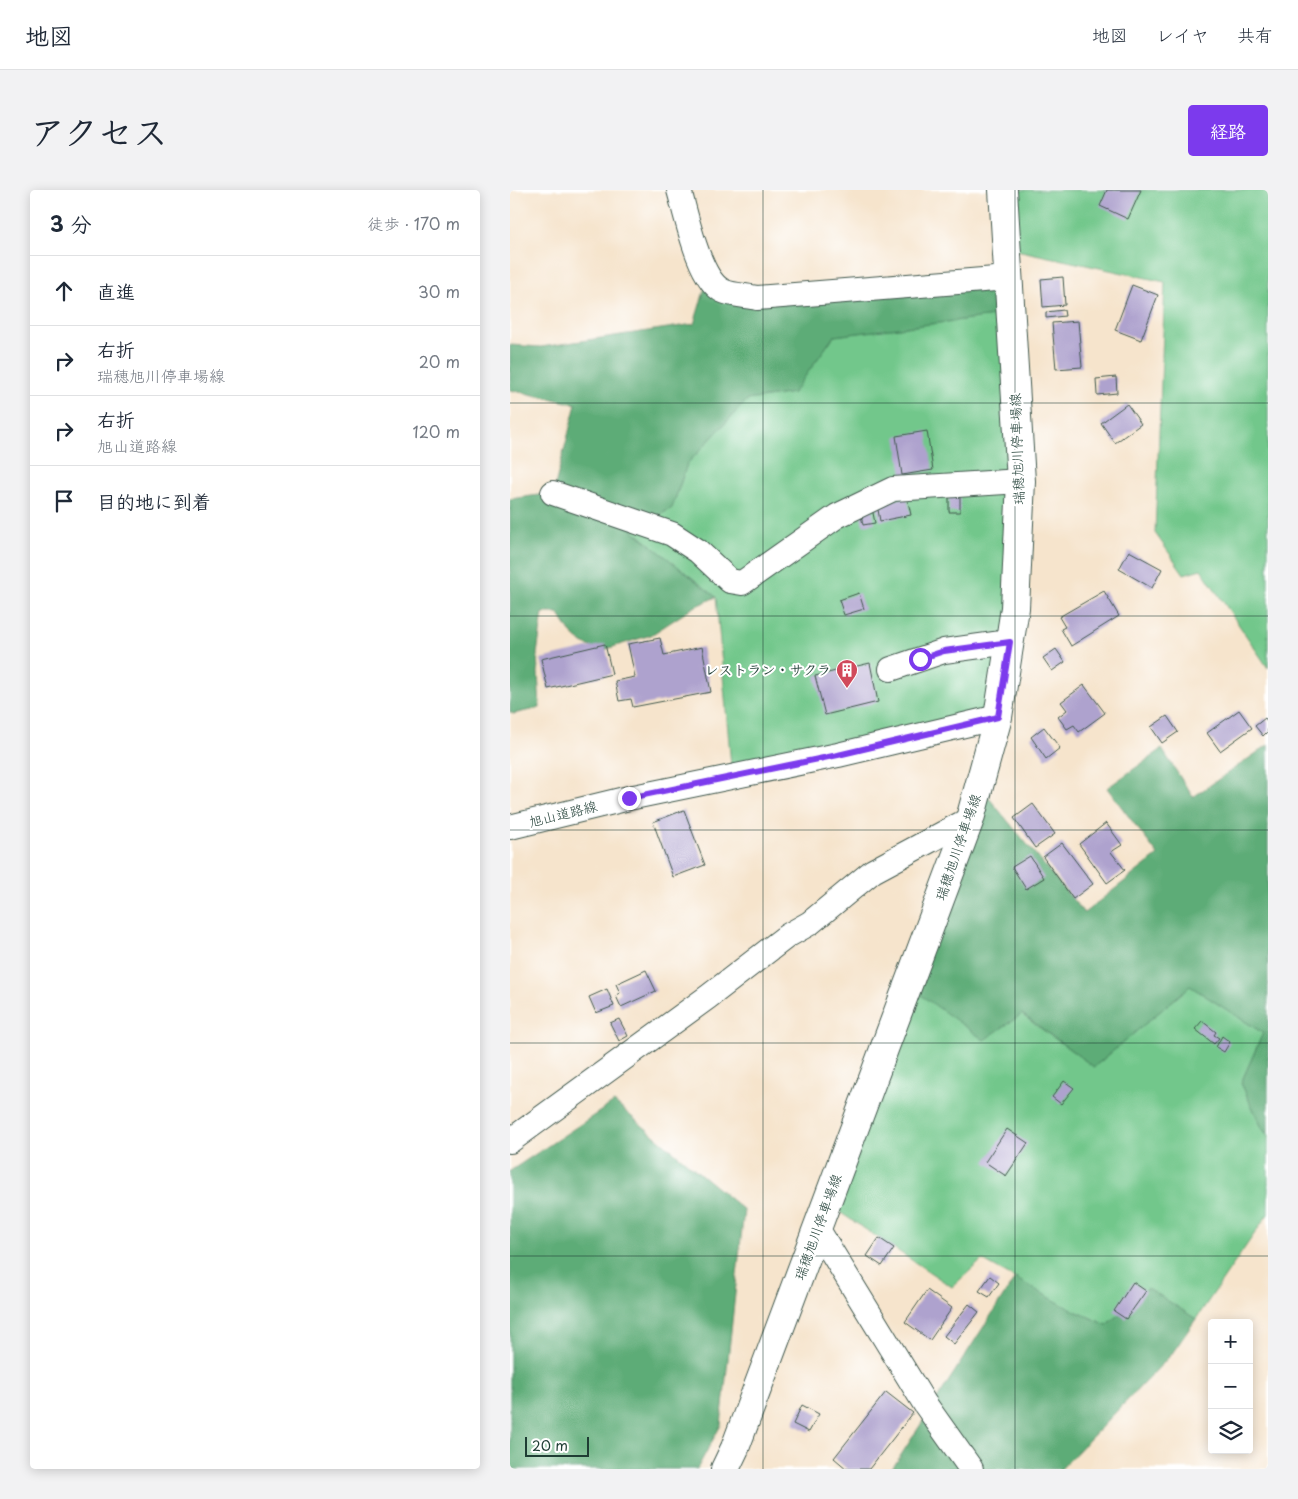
<!DOCTYPE html>
<html lang="ja">
<meta charset="utf-8">
<style>
:root{--surface:#fff;--page:#f2f2f3;--text:#1f2937;--muted:#747a83;--line:#e0e1e3;--accent:#7c3aed}
body{margin:0;font-family:"Playpen Sans","Klee One",sans-serif;background:var(--page);color:var(--text)}
.controls{position:absolute;right:15px;bottom:15px;display:grid;overflow:hidden;border-radius:5px;box-shadow:0 2px 12px #0003}
.controls button{width:45px;height:45px;display:grid;place-items:center;padding:0;border:0;border-bottom:1px solid var(--line);background:var(--surface);color:var(--text);font:25px sans-serif}
.scale{position:absolute;left:15px;bottom:12px;width:64px;box-sizing:border-box;padding-left:5px;border:2px solid #1f3d34;border-top:0;font-size:14px;line-height:18px;white-space:nowrap;color:#1f3d34;-webkit-text-stroke:4px #fff;paint-order:stroke}
.stop{position:absolute;width:15px;height:15px;margin:-11px;border:4px solid #7c3aed;border-radius:50%;background:#fff}
.stop.end{background:#7c3aed;border-color:#fff;box-shadow:0 1px 5px #0008}
.list{margin:0;padding:0;list-style:none}
h2{display:flex;justify-content:space-between;align-items:center;height:65px;margin:0;padding:0 20px;font-size:21px}
h2 small{font-size:16px;font-weight:400;color:var(--muted)}
.list li{display:grid;grid-template-columns:32px 1fr auto;gap:15px;align-items:center;box-sizing:border-box;height:70px;padding:0 20px;border-top:1px solid var(--line)}
.list b{display:block;font-size:19px;white-space:nowrap}
.list p{margin:0;font-size:16px;white-space:nowrap;color:var(--muted)}
.list em{font-size:16px;font-style:normal;color:var(--muted)}
.icon{flex:none;width:28px;height:28px;fill:none;stroke:currentColor;stroke-width:2;stroke-linecap:round;stroke-linejoin:round}
.map{position:relative;flex:none;width:758px;height:1279px;overflow:hidden;border-radius:5px}
header{display:flex;align-items:center;gap:30px;box-sizing:border-box;height:70px;padding:0 25px;background:var(--surface);border-bottom:1px solid var(--line)}
header strong{font-size:24px}
nav{display:flex;gap:28px;margin-inline-start:auto;font-size:18px}
.intro{display:flex;align-items:center;justify-content:space-between;box-sizing:border-box;height:120px;padding:0 30px}
h1{margin:0;font-size:35px}
.button{padding:12px 22px;border-radius:5px;background:var(--accent);color:#fff;font-size:18px;font-weight:700}
main{display:flex;gap:30px;padding:0 30px}
aside{flex:1;background:var(--surface);border-radius:5px;box-shadow:0 2px 12px #0003}
.map>svg:first-child{display:block}
.green{fill:#72c78b;stroke:#488260}
.forest{fill:#5dac77;stroke:#3e7456}
.building{fill:#aea2ce}
.lines{fill:none;stroke-linecap:round;stroke-linejoin:round}
.minor-casing{stroke:#3f564b;stroke-width:26}
.major-casing{stroke:#3f564b;stroke-width:30}
.minor{stroke:#fff;stroke-width:24}
.major{stroke:#fff;stroke-width:28}
.route{stroke:#7c3aed;stroke-width:6}
.grid{fill:none;stroke:#1f3d34;stroke-width:1;stroke-opacity:0.55}
.labels{text-anchor:middle;stroke-width:4;stroke-linejoin:round;paint-order:stroke}
.street-label{font-size:14px;fill:#1f3d34;stroke:#fff}
.poi-label{font-size:14px;font-weight:bold;fill:#1f3d34;stroke:#fff;text-anchor:end}
</style>
<header>
<strong>地図</strong>
<nav><a>地図</a><a>レイヤ</a><a>共有</a></nav>
</header>
<div class="intro"><h1>アクセス</h1><a class="button">経路</a></div>
<main>
<aside>
<h2>3 分<small>徒歩 · 170 m</small></h2>
<ul class="list">
<li><svg class="icon" aria-label="ahead" viewBox="0 0 24 24"><path d="M12 20V5M6 11l6-6 6 6"/></svg><div><b>直進</b></div><em>30 m</em></li>
<li><svg class="icon" aria-label="right" viewBox="0 0 24 24"><path d="M7 20v-9h11M14 6l5 5-5 5"/></svg><div><b>右折</b><p>瑞穂旭川停車場線</p></div><em>20 m</em></li>
<li><svg class="icon" aria-label="right" viewBox="0 0 24 24"><path d="M7 20v-9h11M14 6l5 5-5 5"/></svg><div><b>右折</b><p>旭山道路線</p></div><em>120 m</em></li>
<li><svg class="icon" aria-label="arrive" viewBox="0 0 24 24"><path d="M6 21V4h12l-3 4 3 4H6"/></svg><div><b>目的地に到着</b></div></li>
</ul>
</aside>
<div class="map">
<svg width="758" height="1279" viewBox="0 0 758 1279">
<rect width="100%" height="100%" fill="#fff"/>
<filter id="ink" filterUnits="userSpaceOnUse"><feTurbulence type="fractalNoise" baseFrequency=".02" numOctaves="2"/><feDisplacementMap in="SourceGraphic" scale="10" xChannelSelector="R" yChannelSelector="G"/><feConvolveMatrix kernelMatrix="1 2 1 2 8 2 1 2 1" color-interpolation-filters="sRGB"/></filter>
<filter id="wash" filterUnits="userSpaceOnUse"><feTurbulence type="fractalNoise" baseFrequency=".0096" numOctaves="4" result="noise"/><feDisplacementMap in="SourceGraphic" scale="20" xChannelSelector="R" yChannelSelector="G"/><feGaussianBlur stdDeviation="1.12" result="paint"/><feColorMatrix in="noise" values="0 0 0 0 0 0 0 0 0 0 0 0 0 0 0 0 0 1.4 0 .05"/><feComposite in="paint" operator="in"/></filter>
<g filter="url(#wash)">
<rect width="100%" height="100%" fill="#f6e4cc"/>
<!-- green -->
<g class="green">
<path d="M493,0H758V478L691,379L674,384L645,343L655,92L497,58Z"/>
<path d="M500,124L511,291L488,527L222,587L206,407L122,340L162,318L177,274L237,210L283,203L324,146Z"/>
<path d="M398,796L511,824L584,877L680,796L753,843L731,893L752,938L758,946V1024L686,1129L638,1098L597,1135L558,1118L472,1070L442,1097L316,1013Z"/>
</g>
<!-- forest -->
<g class="forest">
<path d="M198,88L212,101L498,88L500,124L324,146L283,203L237,210L177,274L162,318L122,340L206,407L184,417L141,445L90,461L72,453L60,442L48,423H33L27,464L30,518L3,524L0,522V309L43,303L66,214L0,200V155L31,157L184,134Z"/>
<path d="M758,555V946L752,938L731,893L753,843L680,796L584,877L512,824L474,850L398,796L469,596L574,723L648,665L597,598L652,559L683,607Z"/>
<path d="M104,912L234,1020L211,1235L187,1279H0V981Z"/>
<path d="M505,1088L558,1118L597,1135L638,1098L686,1129L661,1165L551,1279H382Z"/>
</g>
<g id="blocks">
<!-- building -->
<g class="building">
<path d="M597,0H631L618,29L590,16Z"/>
<path d="M553,87L555,115L533,117L531,89Z"/>
<path d="M622,95L648,105L631,150L605,140Z"/>
<path d="M554,120L555,126L536,128V122Z"/>
<path d="M568,131L572,177L546,179L542,133Z"/>
<path d="M606,187L607,203L587,205L586,189Z"/>
<path d="M617,214L631,234L605,253L591,233Z"/>
<path d="M417,241L423,280L392,285L386,246Z"/>
<rect x="439" y="306" width="11" height="16"/>
<path d="M397,307L401,325L370,331L367,314Z"/>
<path d="M362,318L365,333L353,335L350,320Z"/>
<path d="M619,361L652,379L642,398L609,379Z"/>
<path d="M594,401L609,426L561,456L551,439L555,437L549,427Z"/>
<path d="M349,403L354,419L334,425L329,410Z"/>
<path d="M150,448L154,465L192,457L201,502L123,517L121,509L109,511L105,491L125,487L118,454Z"/>
<path d="M95,454L102,484L38,499L31,469Z"/>
<path d="M546,459L555,472L542,481L533,468Z"/>
<path d="M360,473L368,512L315,525L305,486Z"/>
<path d="M574,495L595,523L569,542L564,535L557,539L548,527L557,520L551,512Z"/>
<path d="M729,520L742,538L710,561L697,543Z"/>
<path d="M657,526L668,542L652,553L641,537Z"/>
<path d="M755,528L758,532V541L753,546L745,536Z"/>
<path d="M534,537L550,558L536,569L521,547Z"/>
<path d="M523,614L545,644L525,658L504,628Z"/>
<path d="M174,620L195,675L163,687L143,632Z"/>
<path d="M596,633L612,655L601,662L615,680L597,693L569,654Z"/>
<path d="M552,653L583,694L563,709L533,667Z"/>
<path d="M520,666L534,688L516,699L502,677Z"/>
<path d="M136,780L146,801L111,817L106,806L110,803L106,794Z"/>
<path d="M97,799L104,816L86,823L79,807Z"/>
<path d="M109,829L118,846L109,851L100,833Z"/>
<path d="M692,831L706,842L704,845L709,848L704,854L685,839Z"/>
<path d="M712,846L720,852L714,862L706,857Z"/>
<path d="M554,891L564,898L551,914L542,907Z"/>
<path d="M497,939L518,953L496,986L475,972Z"/>
<path d="M369,1048L384,1058L372,1076L357,1066Z"/>
<path d="M480,1086L489,1093L479,1107L469,1101Z"/>
<path d="M623,1092L636,1101L616,1129L604,1121Z"/>
<path d="M417,1100L442,1118L420,1150L395,1132Z"/>
<path d="M459,1114L469,1122L444,1154L434,1146Z"/>
<path d="M376,1202L403,1223L359,1279H337L324,1268Z"/>
<path d="M292,1215L309,1224L299,1242L283,1234Z"/>
</g>
</g>
</g>
<g filter="url(#ink)">
<use href="#blocks" fill-opacity="0" stroke="#3f564b" stroke-width="1"/>
<g class="lines">
<!-- minor casing -->
<g class="minor-casing">
<g id="minor">
<path d="M169,0C176,24 189,90 213,101C220,105 239,106 247,108L498,88"/>
<path d="M43,303L162,344L188,361L220,391L232,393L327,326L383,299L511,291"/>
<path d="M381,479L434,461L499,452"/>
<path d="M0,637L119,608L328,565L488,527"/>
<path d="M0,951L198,807L277,746L300,733L363,681L460,629"/>
<path d="M307,1038L415,1214L461,1279"/>
</g>
</g>
<!-- major casing -->
<g class="major-casing">
<path id="major" d="M215,1279L225,1258L460,629L488,527L505,418L511,291L493,0"/>
</g>
<!-- minor -->
<use href="#minor" class="minor"/>
<!-- major -->
<use href="#major" class="major"/>
</g>
</g>
<g class="lines" filter="url(#ink)">
<!-- route -->
<path class="route" d="M119,608L328,565L488,527L500,452L434,461L410,469"/>
</g>
<!-- grid -->
<path class="grid" d="M253,0V1279M505,0V1279M0,213H758M0,426H758M0,640H758M0,853H758M0,1066H758"/>
<!-- icons -->
<defs>
<g id="building-pin" transform="scale(1.125)"><path d="M0 17L-7.5 6A9.5 9.5 0 1 1 7.5 6Z" fill="#d1495b" stroke="#fff"/><path d="M-4-6H4V6H1V3H-1V6H-4ZM-2.5-4.3h1.7v1.8h-1.7ZM.8-4.3h1.7v1.8H.8ZM-2.5-1h1.7V.8h-1.7ZM.8-1h1.7V.8H.8Z" fill="#fff"/></g>
</defs>
<g fill-rule="evenodd">
<use href="#building-pin" x="337" y="480"/>
</g>
<g class="labels">
<!-- street labels -->
<g class="street-label">
<text transform="translate(507 259) rotate(-92)" y="5">瑞穂旭川停車場線</text>
<text transform="translate(53 624) rotate(-14)" y="5">旭山道路線</text>
<text transform="translate(448 657) rotate(-71)" y="5">瑞穂旭川停車場線</text>
<text transform="translate(308 1037) rotate(-70)" y="5">瑞穂旭川停車場線</text>
</g>
<!-- poi labels -->
<g class="poi-label">
<text x="321" y="485">レストラン・サクラ</text>
</g>
</g>
</svg>
<div class="controls">
<button>+</button>
<button>−</button>
<button><svg class="icon" aria-label="layers" viewBox="0 0 24 24"><path d="M12 4l9 5-9 5-9-5zM3 14l9 5 9-5"/></svg></button>
</div>
<div class="scale">20 m</div>
<div class="stop" style="left:410px;top:469px"></div>
<div class="stop end" style="left:119px;top:608px"></div>
</div>
</main>
